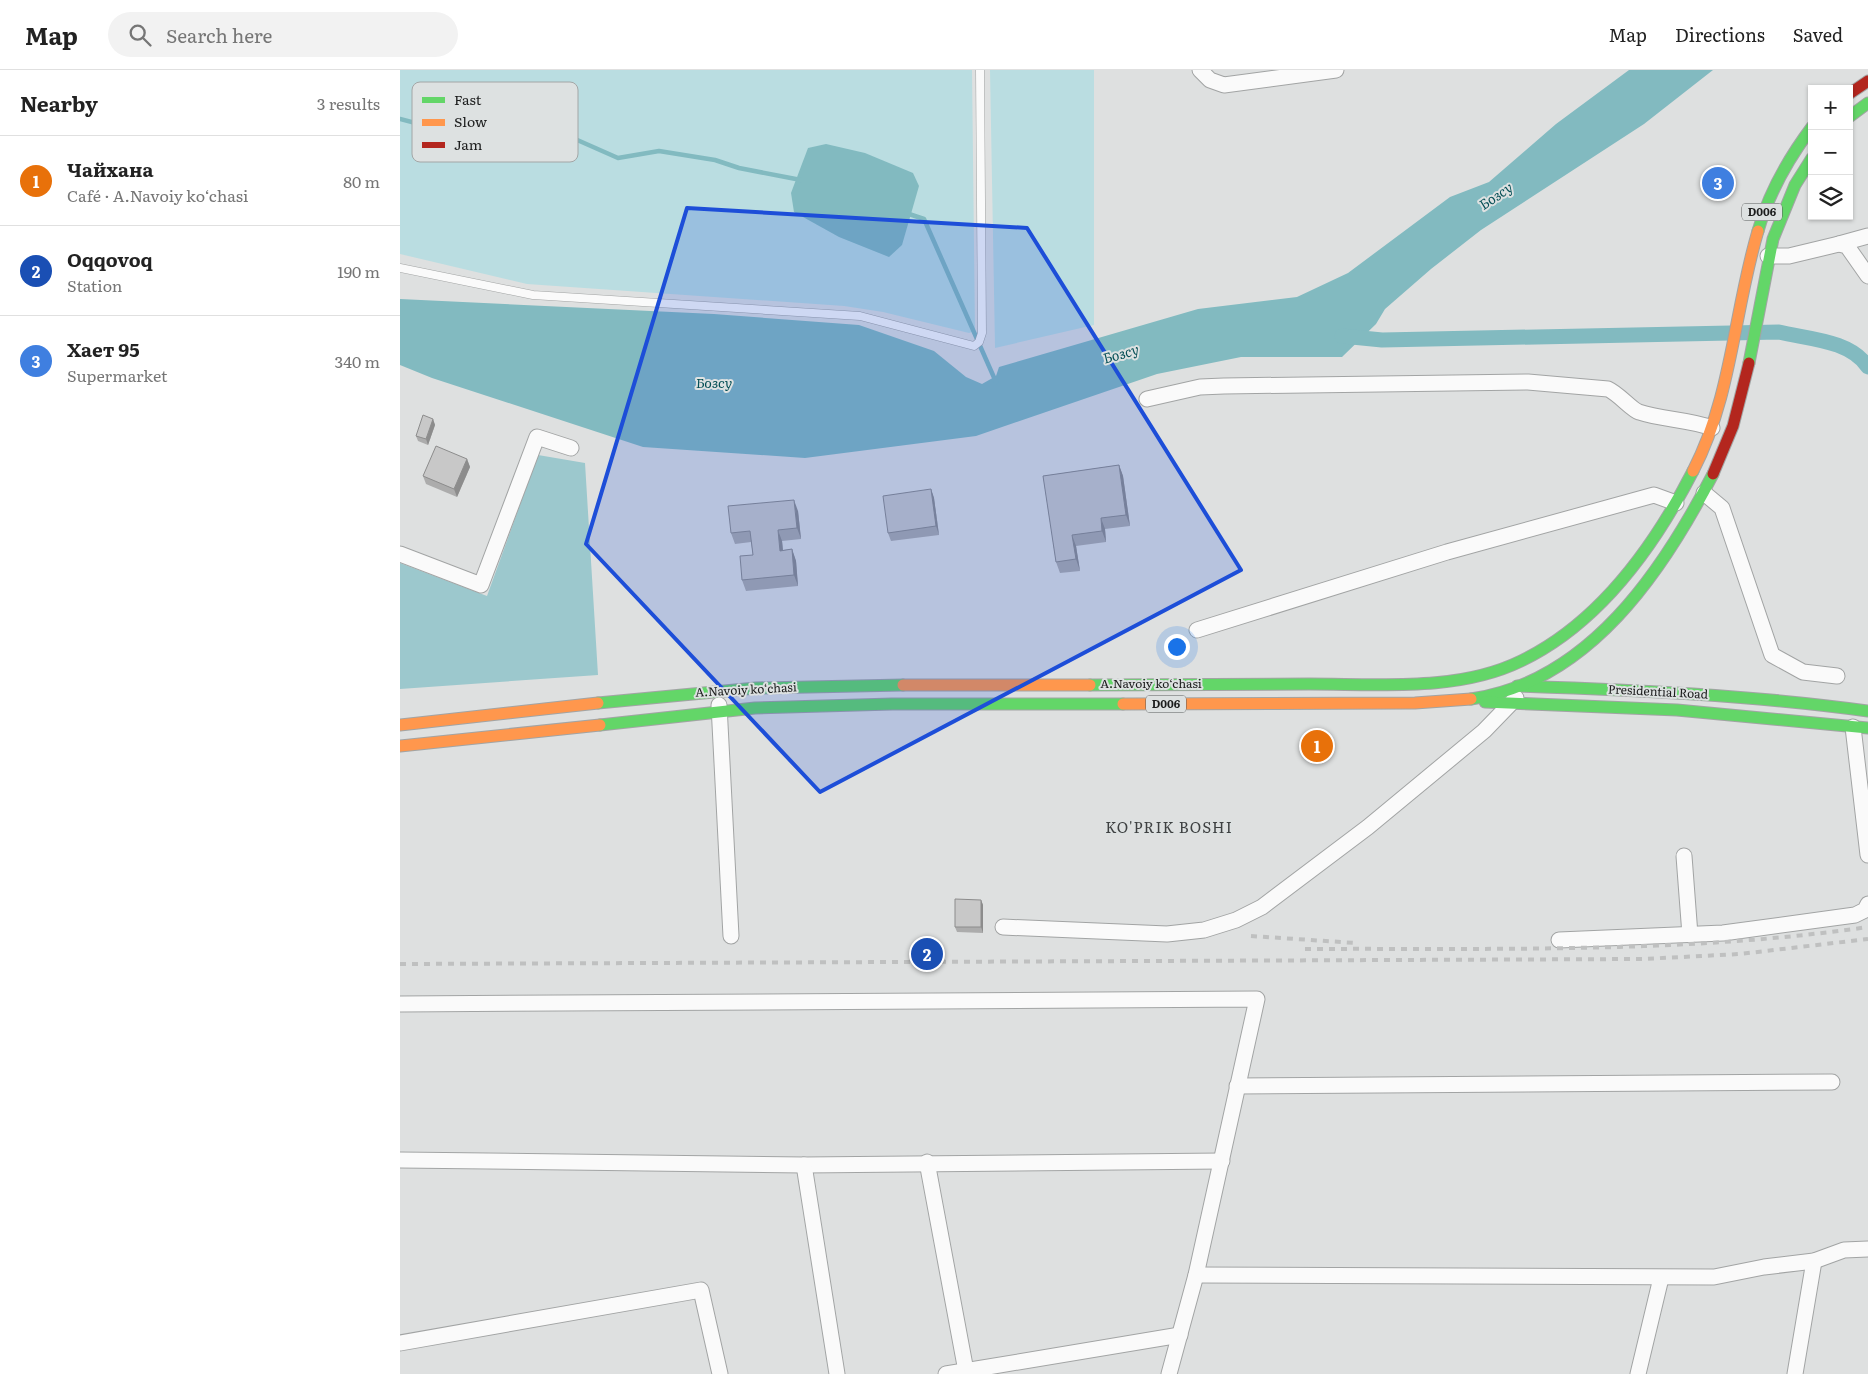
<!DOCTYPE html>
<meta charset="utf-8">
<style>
:root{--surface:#fff;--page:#f2f2f2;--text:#222;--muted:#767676;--line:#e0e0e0;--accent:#ea580c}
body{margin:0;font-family:Literata,serif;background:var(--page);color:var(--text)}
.controls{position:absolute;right:15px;top:15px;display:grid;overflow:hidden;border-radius:0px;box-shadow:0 1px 4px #0004}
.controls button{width:45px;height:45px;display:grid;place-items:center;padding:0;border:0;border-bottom:1px solid var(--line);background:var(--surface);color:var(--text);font:25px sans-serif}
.you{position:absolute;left:776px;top:576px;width:18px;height:18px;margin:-12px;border:4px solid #fff;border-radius:50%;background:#1a73e8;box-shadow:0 0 0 8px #1a73e833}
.badge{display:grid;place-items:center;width:32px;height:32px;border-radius:50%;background:var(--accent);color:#fff;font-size:16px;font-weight:700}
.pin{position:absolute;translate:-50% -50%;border:2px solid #fff;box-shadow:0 1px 5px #0006}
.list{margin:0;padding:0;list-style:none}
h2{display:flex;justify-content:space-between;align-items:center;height:65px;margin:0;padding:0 20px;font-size:21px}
h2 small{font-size:16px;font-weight:400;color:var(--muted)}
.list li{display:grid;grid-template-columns:32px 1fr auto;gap:15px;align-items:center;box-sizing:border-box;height:90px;padding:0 20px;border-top:1px solid var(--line)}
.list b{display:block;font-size:19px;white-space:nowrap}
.list p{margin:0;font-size:16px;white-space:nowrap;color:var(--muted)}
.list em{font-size:16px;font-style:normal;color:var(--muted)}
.icon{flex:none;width:28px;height:28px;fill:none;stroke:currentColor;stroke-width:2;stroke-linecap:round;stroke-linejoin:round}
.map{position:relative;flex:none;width:1468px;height:1304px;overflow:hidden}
header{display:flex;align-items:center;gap:30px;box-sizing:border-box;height:70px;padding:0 25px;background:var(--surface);border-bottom:1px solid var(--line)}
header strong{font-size:24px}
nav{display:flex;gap:28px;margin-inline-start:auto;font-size:18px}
.search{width:350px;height:45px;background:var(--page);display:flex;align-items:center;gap:12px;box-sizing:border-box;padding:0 18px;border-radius:28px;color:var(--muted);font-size:19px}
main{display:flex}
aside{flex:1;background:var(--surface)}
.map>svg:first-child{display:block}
.green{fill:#badde1}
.forest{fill:#9cc8cd}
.water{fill:#82bac0}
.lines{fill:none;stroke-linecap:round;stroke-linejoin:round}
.stream{stroke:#82bac0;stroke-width:4.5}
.canal{stroke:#82bac0;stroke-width:15}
.lane-casing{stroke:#a2a4a4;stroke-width:9}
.street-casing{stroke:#a2a4a4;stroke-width:17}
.fast-casing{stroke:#a2a4a4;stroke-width:13}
.slow-casing{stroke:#a2a4a4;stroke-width:13}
.jam-casing{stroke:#a2a4a4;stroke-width:13}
.lane{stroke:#fafafa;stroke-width:8}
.street{stroke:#fafafa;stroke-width:15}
.fast{stroke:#63d668;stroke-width:11}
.slow{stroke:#ff974d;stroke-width:11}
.jam{stroke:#b3261e;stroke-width:11}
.rail{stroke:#bfc0c0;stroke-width:4;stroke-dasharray:6 6;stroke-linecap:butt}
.wall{fill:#acacac}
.shaded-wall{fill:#8c8c8c}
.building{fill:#c8c8c8;stroke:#8c8c8c}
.marked{fill:#1d4ed8;fill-opacity:0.2;stroke:#1d4ed8;stroke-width:4;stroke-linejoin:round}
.labels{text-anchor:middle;stroke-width:4;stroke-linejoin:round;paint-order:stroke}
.shield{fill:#dde1e1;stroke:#565858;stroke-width:1}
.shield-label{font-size:11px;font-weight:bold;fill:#1c1d1d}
.street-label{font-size:12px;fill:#1c1d1d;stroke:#dde1e1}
.water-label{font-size:14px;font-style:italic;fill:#054f56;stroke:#dde1e1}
.quarter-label{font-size:15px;letter-spacing:1px;fill:#3e4142;stroke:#dde1e1}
.key{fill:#dde1e1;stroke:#a3a6a6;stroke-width:1}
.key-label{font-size:14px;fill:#1c1d1d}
</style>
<header>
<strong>Map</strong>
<div class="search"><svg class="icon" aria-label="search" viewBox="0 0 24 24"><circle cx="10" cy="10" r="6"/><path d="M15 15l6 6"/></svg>Search here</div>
<nav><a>Map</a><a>Directions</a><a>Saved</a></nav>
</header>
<main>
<aside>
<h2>Nearby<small>3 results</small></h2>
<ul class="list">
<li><span class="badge" style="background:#e8710a">1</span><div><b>Чайхана</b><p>Café · A.Navoiy ko‘chasi</p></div><em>80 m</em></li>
<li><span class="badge" style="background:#1a4fb4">2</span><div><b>Oqqovoq</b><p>Station</p></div><em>190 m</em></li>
<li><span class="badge" style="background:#3f7fe0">3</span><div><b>Хает 95</b><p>Supermarket</p></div><em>340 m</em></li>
</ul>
</aside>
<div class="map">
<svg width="1468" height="1304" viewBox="0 0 1468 1304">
<rect width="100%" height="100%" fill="#dee0e0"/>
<!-- green -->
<g class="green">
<path d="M0,0H572L575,261L569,263L483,242L444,236L127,214L0,184Z"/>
<path d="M590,0H694V255L595,278Z"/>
</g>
<!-- forest -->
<path class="forest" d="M138,385L185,393L198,605L0,619V493L87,526Z"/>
<!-- water -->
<g class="water">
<path d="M1229,0H1313L1244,54L1081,160L1031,199L985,239L976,254L942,287H841L757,304L576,366L405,388L243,377L32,308L0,295V229L314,244L459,255L534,281L566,307L582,314L596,306L599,297L798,239L897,227L948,203L1050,127L1089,112L1156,54Z"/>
<path d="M426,74L465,83L513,103L519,116L502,175L489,187L439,167L394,142L391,123L408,78Z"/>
</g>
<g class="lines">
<!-- stream -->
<g class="stream">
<path d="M0,49L57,64L90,60L175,69L218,88L259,81L315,90L339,98L401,110"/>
<path d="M506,143L524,149L596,312"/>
</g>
<!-- canal -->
<path class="canal" d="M942,266L982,270L1379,262C1408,269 1450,270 1468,297"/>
<!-- lane casing -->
<g class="lane-casing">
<path id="lane" d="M0,198L133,225L460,246L574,276L579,272L582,263L580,0"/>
</g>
<!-- street casing -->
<g class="street-casing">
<g id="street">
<path d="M800,0L810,10L824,15L936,0"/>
<path d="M1439,174L1468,166"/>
<path d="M1368,186H1389L1439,174L1447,176L1468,206"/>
<path d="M747,329L800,317L824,316L1128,312L1208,319C1219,324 1232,340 1239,342C1263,350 1288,349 1312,358"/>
<path d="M1304,423L1322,438L1372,585L1403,602L1437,606"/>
<path d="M0,484L81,515L137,367L171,378"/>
<path d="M797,560L1047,482L1254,425L1276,433"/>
<path d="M319,635L331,866"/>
<path d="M1453,657L1468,785"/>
<path d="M1284,786L1290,865"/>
<path d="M603,857L767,864L804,860L836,850L862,837L968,757L1084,661L1116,628"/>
<path d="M1159,870L1323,863L1455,845L1465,840L1468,834"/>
<path d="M0,934L857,929L796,1205L769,1304"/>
<path d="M837,1016L1432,1012"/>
<path d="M0,1090L404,1095L822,1091"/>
<path d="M527,1092L566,1301"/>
<path d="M404,1095L437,1304"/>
<path d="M796,1205L1314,1207L1364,1197L1414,1191L1444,1180L1468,1179"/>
<path d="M0,1273L301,1220L320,1304"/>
<path d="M546,1304L780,1265"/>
<path d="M1238,1304L1261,1208"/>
<path d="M1395,1304L1414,1191"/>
</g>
</g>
<!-- fast casing -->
<g class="fast-casing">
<g id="fast">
<path d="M1449,47L1468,33"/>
<path d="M1358,161C1369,122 1388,89 1412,57"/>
<path d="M1349,293L1373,169L1395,115L1412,88"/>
<path d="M690,615C763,614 836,614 909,614C978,614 1058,622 1121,591C1200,553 1254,477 1293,401"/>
<path d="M1117,616C1235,620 1351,625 1468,641"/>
<path d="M1071,629C1189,612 1263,501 1313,404"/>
<path d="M1085,632L1277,640L1468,658"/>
<path d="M198,633L356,618L503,615"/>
<path d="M200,655L355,638L492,634H723"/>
</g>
</g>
<!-- slow casing -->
<g class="slow-casing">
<g id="slow">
<path d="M1293,401C1332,326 1334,241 1358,161"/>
<path d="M503,615H690"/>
<path d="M723,634L1015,633L1071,629"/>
<path d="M0,655L198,633"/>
<path d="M0,676L200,655"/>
</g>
</g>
<!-- jam casing -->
<g class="jam-casing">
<g id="jam">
<path d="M1449,24L1468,11"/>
<path d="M1313,404L1333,356L1349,293"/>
</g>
</g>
<!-- lane -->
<use href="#lane" class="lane"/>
<!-- street -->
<use href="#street" class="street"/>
<!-- fast -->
<use href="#fast" class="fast"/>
<!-- slow -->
<use href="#slow" class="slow"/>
<!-- jam -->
<use href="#jam" class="jam"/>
<!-- rail -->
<g class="rail">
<path d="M851,866L956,873"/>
<path d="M905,879C1093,878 1281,884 1468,857"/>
<path d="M0,894L1243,889L1340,884L1468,869"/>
</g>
</g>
<!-- wall -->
<g class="wall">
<path d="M33,349L35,355L28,375L18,371L16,366Z"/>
<path d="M67,389L70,397L57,427L26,414L23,406Z"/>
<path d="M719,395L723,406L730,456L705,459L706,472L676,476L680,501L660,503L656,492L643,406Z"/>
<path d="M531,419L534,428L539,465L491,471L488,463Z"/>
<path d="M398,441L401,469L382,471L383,480L392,479L396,491L398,516L346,521L342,510L353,485L351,472L335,474L331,463Z"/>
<path d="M581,830L583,835V863L557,862L555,857Z"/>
</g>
<!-- shaded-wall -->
<g class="shaded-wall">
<path d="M33,349L35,355L28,375L26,369Z"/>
<path d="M67,389L70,397L57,427L54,419Z"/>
<path d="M719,395L723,406L730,456L726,445Z"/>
<path d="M531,419L534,428L539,465L536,456Z"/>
<path d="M394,430L398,441L401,469L397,458Z"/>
<path d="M701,448L705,459L706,472L702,461Z"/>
<path d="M378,460L382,471L384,492L380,481Z"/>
<path d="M672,465L676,476L680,501L676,489Z"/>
<path d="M392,479L396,491L398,516L394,505Z"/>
<path d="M581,830L583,835V863L581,857Z"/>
</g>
<!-- building -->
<g class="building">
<path d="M23,345L33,349L26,369L16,366Z"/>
<path d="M36,376L67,389L54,419L23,406Z"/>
<path d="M719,395L726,445L701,448L702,461L672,465L676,489L656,492L643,406Z"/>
<path d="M531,419L536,456L488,463L483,426Z"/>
<path d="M394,430L397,458L378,460L380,481L392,479L394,505L342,510L340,486L353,485L350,461L331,463L328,436Z"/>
<path d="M555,829L581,830V857H555Z"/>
</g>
<!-- marked area -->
<path class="marked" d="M287,138L627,158L841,500L420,722L186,474Z"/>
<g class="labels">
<!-- shield labels -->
<g class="shield">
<rect x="1342" y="133.5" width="40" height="17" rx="4"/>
<rect x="746" y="625.5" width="40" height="17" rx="4"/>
</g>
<g class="shield-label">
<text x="1362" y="146">D006</text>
<text x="766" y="638">D006</text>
</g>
<!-- street labels -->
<g class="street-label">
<text x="751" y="618">A.Navoiy ko‘chasi</text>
<text transform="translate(346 620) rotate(-3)" y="4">A.Navoiy ko‘chasi</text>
<text transform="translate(1258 622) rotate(3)" y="4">Presidential Road</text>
</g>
<!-- water labels -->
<g class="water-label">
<text transform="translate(1096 126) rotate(-34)" y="5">Бозсу</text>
<text transform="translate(721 284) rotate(-16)" y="5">Бозсу</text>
<text x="314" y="318">Бозсу</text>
</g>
<!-- quarter labels -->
<g class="quarter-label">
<text x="769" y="763">KO'PRIK BOSHI</text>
</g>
</g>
<!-- legend -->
<rect x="12" y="12" width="166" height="80" rx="8" class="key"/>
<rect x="22" y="27" width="23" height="6" fill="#63d668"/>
<rect x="22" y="49" width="23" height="7" fill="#ff974d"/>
<rect x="22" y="72" width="23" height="6" fill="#b3261e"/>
<g class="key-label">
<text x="54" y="35">Fast</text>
<text x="54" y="57">Slow</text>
<text x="54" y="80">Jam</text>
</g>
</svg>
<div class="controls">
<button>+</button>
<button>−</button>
<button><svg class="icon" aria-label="layers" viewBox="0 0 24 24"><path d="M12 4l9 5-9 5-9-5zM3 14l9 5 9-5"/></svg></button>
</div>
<div class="you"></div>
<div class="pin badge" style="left:917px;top:676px;background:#e8710a">1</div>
<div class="pin badge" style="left:527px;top:884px;background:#1a4fb4">2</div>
<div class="pin badge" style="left:1318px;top:113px;background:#3f7fe0">3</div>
</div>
</main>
